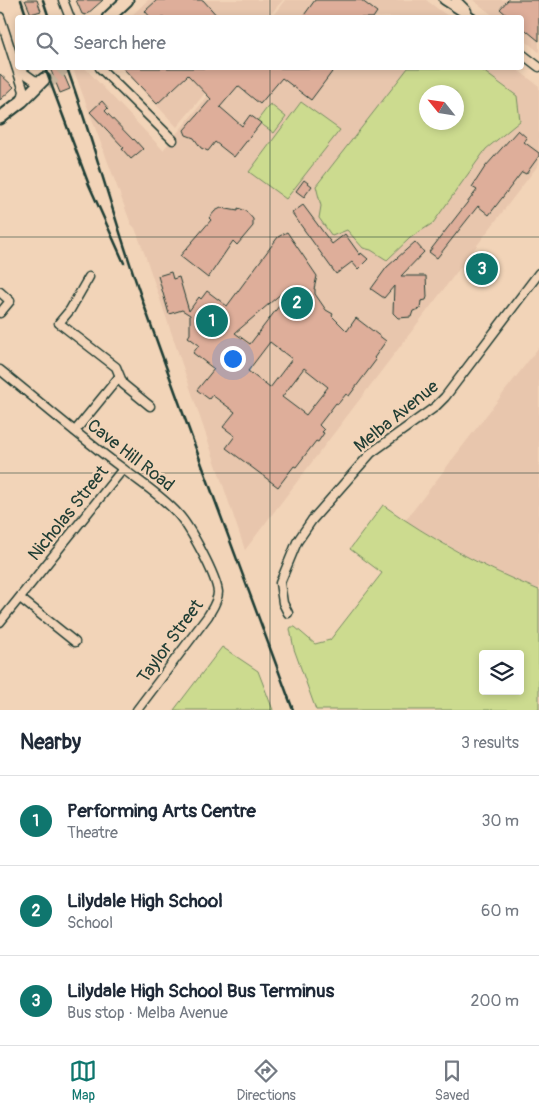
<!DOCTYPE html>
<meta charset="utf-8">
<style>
:root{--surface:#fff;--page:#f6f6f7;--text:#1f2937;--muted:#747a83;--line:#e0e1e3;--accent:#0f766e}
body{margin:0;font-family:Pangolin,sans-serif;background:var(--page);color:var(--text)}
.controls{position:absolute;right:15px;bottom:15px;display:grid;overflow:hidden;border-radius:5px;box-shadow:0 2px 8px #0003}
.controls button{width:45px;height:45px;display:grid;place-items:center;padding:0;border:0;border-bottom:1px solid var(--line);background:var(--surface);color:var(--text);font:25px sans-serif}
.compass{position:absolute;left:419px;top:85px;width:45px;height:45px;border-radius:50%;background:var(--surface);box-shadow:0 2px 8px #0003;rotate:300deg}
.you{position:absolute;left:232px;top:358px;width:18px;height:18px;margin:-12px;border:4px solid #fff;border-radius:50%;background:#1a73e8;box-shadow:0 0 0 8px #1a73e833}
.badge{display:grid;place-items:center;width:32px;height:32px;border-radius:50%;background:var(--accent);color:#fff;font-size:16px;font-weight:700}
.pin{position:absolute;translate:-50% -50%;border:2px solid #fff;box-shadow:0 1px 5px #0006}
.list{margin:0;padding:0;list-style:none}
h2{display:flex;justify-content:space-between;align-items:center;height:65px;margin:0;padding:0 20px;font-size:21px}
h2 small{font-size:16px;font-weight:400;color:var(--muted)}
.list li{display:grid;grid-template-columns:32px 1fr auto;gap:15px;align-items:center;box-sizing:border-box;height:90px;padding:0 20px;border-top:1px solid var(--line)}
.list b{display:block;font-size:19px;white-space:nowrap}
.list p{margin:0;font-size:16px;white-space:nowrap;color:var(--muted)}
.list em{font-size:16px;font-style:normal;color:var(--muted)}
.icon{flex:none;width:28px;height:28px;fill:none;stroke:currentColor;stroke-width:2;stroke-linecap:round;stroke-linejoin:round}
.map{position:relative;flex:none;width:539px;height:710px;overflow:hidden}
.search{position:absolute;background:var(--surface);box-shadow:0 2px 8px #0003;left:15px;right:15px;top:15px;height:55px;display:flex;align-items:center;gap:12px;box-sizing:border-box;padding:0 18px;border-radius:5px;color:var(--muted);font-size:19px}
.sheet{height:335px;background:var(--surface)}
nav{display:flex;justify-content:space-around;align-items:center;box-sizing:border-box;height:70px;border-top:1px solid var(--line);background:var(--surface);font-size:14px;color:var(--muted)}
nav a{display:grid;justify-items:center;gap:2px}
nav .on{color:var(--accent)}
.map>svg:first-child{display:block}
.built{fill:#e8c6ad;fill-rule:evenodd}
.green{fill:#ccdb8f;stroke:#768c62;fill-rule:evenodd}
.building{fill:#deae9a;stroke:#1f3d34;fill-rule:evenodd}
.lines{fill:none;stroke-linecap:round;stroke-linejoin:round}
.secondary-tunnel{stroke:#c8b69e;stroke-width:11;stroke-dasharray:11 5.5;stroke-linecap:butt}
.minor-casing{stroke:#1f3d34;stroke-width:11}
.secondary-casing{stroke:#1f3d34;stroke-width:15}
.minor{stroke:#f2d4b8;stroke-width:8}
.secondary{stroke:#f2d4b8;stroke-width:11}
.rail{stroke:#1f3d34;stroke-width:2.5}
.grid{fill:none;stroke:#1f3d34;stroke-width:1;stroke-opacity:0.55}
.labels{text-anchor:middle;stroke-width:5;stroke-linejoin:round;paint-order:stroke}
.street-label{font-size:18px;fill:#1f3d34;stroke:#f2d4b8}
</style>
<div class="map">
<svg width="539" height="710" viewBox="0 0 539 710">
<rect width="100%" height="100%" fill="#f2d4b8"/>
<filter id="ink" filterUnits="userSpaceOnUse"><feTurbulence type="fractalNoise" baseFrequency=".02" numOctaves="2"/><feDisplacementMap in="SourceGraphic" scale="10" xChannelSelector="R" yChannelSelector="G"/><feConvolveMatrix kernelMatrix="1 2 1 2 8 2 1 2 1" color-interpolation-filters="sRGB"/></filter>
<g filter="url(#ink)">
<!-- built -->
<g class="built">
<path d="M148,0H283L268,17L129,18Z"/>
<path d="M285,0H426L449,17L271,18Z"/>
<path d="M473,0H539V52L522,38V18L495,17Z"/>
<path d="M85,68L163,150L231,68H515L539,86V164L245,550L145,255L135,228L131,224L74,71ZM426,92H456V122H426Z"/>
<path d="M122,68H226L177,127Z"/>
<path d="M539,347V590L496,571L467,556L405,521Z"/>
</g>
<!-- green -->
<g class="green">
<path d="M408,68H479L517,96L520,121L486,149L433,223L410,238L387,260L371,250L363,248L347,230L332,236L319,218L321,206L316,186ZM426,92H456V122H426Z"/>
<path d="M301,102L340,130L286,199L249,172Z"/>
<path d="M270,104L286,117L274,133L257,121Z"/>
<path d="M383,505C431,539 484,568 539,590V710H316L294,649L290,629L291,627H295L315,644L330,640L382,573L350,549ZM483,654H520V691H483Z"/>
<path d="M222,647L258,671L273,710H174Z"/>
</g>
<!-- building -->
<g class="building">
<path d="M25,0H37L41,11L31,14Z"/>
<path d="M76,0H103L86,15L82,14Z"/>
<path d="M157,0H203L219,18H151L145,11Z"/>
<path d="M315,0H361L377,12L373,18H302Z"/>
<path d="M508,0H539V41L522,27V18H510L500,9Z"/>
<path d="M50,68H61L70,89L60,93Z"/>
<path d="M123,68H335L311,100L282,78L260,104L238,86L220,107L242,126L250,115L261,123L234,157L215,142L208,151L201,148L194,138L186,135L184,130L211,99L188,75L157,104Z"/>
<path d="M0,74L14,87L0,100Z"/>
<path d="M102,101L108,108L105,111L133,140L134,139L143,149L131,159L122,149L124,148L90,112Z"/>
<path d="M518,130L527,138L524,142L539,153V156L526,174L522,172L489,215L478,206L437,258L429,252L477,190L472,187L485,167Z"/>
<path d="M304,180L312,186L304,197L296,191Z"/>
<path d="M303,205L332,244L345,234L360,255L361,253L368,259L358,269L352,262L336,274L292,213Z"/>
<path d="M221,208L238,211V208L246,211L253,219V226L237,245L233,241L208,278L180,256L211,220L209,218L215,211Z"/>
<path d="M287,232L317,276L314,289H315V294L326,310L333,314L332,316L347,331L356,318L386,341L374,358L376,360L349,396L346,394L338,404L336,403L319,425L324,430L322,432L324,433L318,442L316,441L296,467L294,466L278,487L226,448L235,436L223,427L235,412L212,395L209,399L197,390L214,369L193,353L199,345L188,337L190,334V315L182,310L169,314L158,276L171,272L173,279L179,277L189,311L199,297L201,299L207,291L227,306L278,237ZM290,286L292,289L250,344L235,333ZM270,342L292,359L270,388L248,371ZM304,368L328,387L306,415L282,397Z"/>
<path d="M415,242L424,252L401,276H426L427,297L426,300L421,301L420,309L413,311L411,317L398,318L393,313L394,286L384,298L371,289L387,267Z"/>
</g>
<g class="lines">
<!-- secondary-tunnel -->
<path class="secondary-tunnel" d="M47,85L65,68"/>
<!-- minor casing -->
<g class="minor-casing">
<g id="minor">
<path d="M63,0L70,18"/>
<path d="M444,0L472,18"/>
<path d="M456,0L467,11"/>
<path d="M0,17L24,91L22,99"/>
<path d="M522,54L539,67"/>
<path d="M17,68L34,80L43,81"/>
<path d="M100,68L173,140"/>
<path d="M89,277L70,310L59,323L116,367L123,384L150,406"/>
<path d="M0,292L10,301L0,313"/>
<path d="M0,370C41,403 80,437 122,468C141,483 162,496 178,514C190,527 216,575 218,592C218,601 212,609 208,616L137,710"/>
<path d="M75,431L119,377"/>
<path d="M20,598L75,642"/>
<path d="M288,613L283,603L280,583L297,542L312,520L371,453L435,407L445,397L539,273"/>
<path d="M0,622L123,469"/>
</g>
</g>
<!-- secondary casing -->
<g class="secondary-casing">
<g id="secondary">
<path d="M108,18L127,0"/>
<path d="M0,118L22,101L44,79"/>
</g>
</g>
<!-- minor -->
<use href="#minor" class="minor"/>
<!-- secondary -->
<use href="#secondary" class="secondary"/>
<!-- rail -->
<g class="rail">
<path d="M21,0L27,18"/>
<path d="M43,0L49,18"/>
<path d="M45,68L89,185L124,263"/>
<path d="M67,68C95,146 116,226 144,305C192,441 243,575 293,710"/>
</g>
</g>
</g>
<!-- grid -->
<path class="grid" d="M270,0V18M270,68V710M0,237H539M0,473H539"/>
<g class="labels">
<!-- street labels -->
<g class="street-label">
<text transform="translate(396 416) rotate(-39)" y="6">Melba Avenue</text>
<text transform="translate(131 455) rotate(38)" y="6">Cave Hill Road</text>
<text transform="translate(68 513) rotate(-51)" y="6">Nicholas Street</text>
<text transform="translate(170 641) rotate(-54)" y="6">Taylor Street</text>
</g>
</g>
</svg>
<div class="controls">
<button><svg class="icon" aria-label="layers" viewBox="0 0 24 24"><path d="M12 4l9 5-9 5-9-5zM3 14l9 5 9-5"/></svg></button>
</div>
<svg class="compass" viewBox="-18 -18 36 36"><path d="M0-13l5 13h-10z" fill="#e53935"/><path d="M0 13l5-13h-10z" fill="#747a83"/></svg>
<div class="you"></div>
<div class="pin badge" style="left:212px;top:321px">1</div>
<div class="pin badge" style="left:297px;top:303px">2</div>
<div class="pin badge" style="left:482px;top:269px">3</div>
<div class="search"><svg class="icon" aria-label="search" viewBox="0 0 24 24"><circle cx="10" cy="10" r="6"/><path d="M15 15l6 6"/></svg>Search here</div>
</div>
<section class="sheet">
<h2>Nearby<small>3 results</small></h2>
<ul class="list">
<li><span class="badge">1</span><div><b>Performing Arts Centre</b><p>Theatre</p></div><em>30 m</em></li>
<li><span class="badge">2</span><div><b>Lilydale High School</b><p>School</p></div><em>60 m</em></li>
<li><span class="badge">3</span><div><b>Lilydale High School Bus Terminus</b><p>Bus stop · Melba Avenue</p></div><em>200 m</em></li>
</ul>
</section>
<nav>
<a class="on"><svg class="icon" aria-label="map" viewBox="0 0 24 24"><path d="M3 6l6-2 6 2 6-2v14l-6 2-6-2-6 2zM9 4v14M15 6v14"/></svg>Map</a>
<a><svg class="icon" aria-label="directions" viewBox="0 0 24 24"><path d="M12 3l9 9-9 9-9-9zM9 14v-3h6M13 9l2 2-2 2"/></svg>Directions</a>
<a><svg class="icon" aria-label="saved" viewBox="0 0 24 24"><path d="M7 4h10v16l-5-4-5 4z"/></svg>Saved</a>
</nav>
